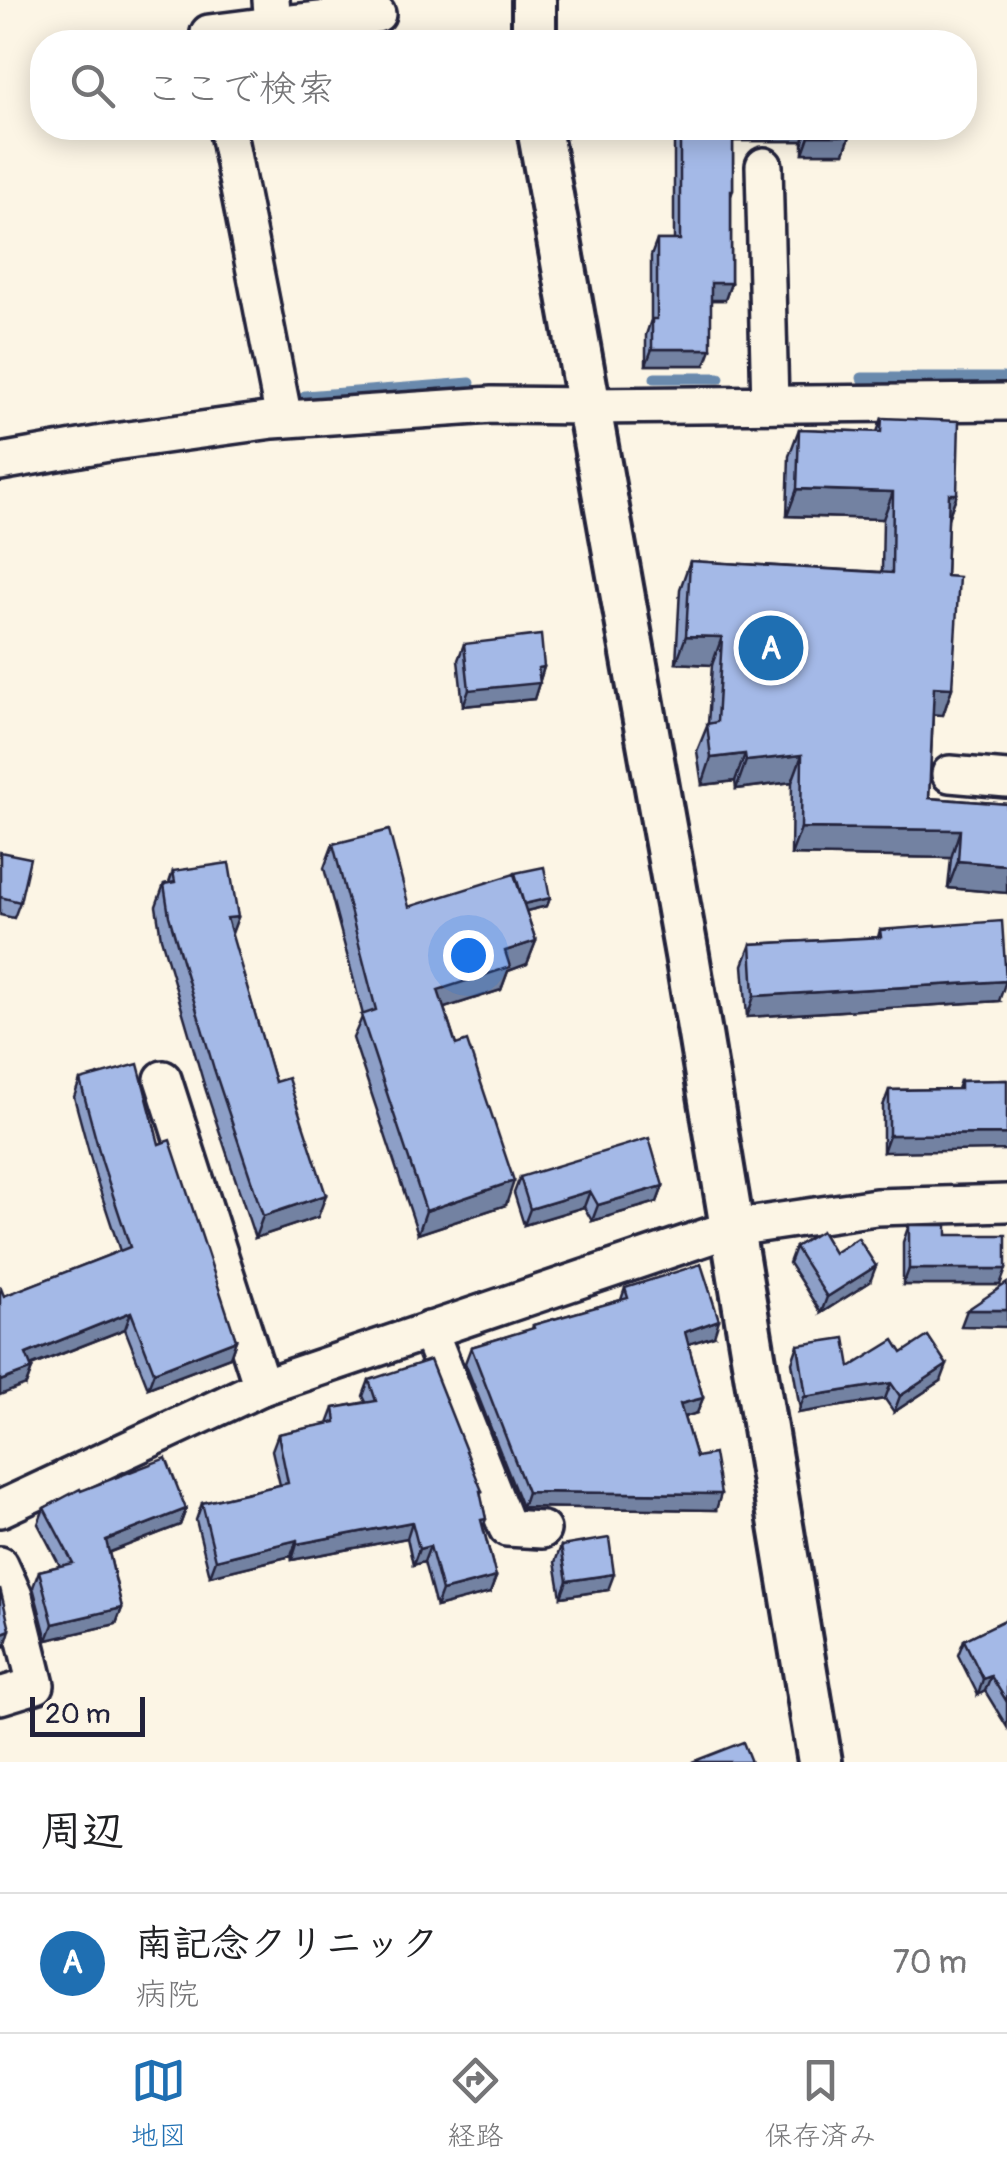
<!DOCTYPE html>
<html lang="ja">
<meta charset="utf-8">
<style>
:root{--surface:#fff;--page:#f6f6f6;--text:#202124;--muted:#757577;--line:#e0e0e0;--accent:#1f6fb2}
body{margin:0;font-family:Pangolin,"Klee One",sans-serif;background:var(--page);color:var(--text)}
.scale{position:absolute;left:30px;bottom:25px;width:115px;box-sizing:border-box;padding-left:10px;border:5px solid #22223b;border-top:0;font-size:28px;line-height:35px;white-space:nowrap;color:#22223b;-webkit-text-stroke:8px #fcf5e5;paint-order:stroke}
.you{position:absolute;left:468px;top:955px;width:35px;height:35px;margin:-25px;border:8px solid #fff;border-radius:50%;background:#1a73e8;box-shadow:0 0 0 15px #1a73e833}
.badge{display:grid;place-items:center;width:65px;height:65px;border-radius:50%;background:var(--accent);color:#fff;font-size:32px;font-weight:700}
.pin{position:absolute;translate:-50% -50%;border:5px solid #fff;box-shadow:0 2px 10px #0006}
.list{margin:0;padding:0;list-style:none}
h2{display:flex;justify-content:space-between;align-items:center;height:130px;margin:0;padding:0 40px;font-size:42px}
h2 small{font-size:32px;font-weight:400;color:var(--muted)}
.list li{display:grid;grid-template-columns:65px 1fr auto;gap:30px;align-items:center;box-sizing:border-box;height:140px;padding:0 40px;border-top:2px solid var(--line)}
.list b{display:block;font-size:38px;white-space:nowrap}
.list p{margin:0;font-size:32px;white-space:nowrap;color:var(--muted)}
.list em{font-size:32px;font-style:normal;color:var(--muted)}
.icon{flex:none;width:55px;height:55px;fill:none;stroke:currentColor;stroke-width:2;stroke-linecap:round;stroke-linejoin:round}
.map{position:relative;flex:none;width:1007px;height:1762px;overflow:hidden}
.search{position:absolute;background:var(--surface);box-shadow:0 5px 25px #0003;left:30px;right:30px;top:30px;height:110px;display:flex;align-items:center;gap:25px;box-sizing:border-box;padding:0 35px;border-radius:40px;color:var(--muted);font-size:38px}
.sheet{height:270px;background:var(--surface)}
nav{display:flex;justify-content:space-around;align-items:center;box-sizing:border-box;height:140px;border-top:2px solid var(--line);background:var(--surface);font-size:28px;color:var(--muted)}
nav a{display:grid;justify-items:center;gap:5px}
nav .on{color:var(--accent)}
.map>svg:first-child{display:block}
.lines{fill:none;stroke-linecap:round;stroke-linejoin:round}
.stream{stroke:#6b8aad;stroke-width:11}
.minor-casing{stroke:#22223b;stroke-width:42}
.tertiary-casing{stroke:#22223b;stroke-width:50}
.minor{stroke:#fcf5e5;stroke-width:35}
.tertiary{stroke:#fcf5e5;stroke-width:42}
.wall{fill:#8d9fc7;stroke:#22223b;stroke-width:2.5}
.shaded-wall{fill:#7382a2;stroke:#22223b;stroke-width:2.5}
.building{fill:#a4b9e7;stroke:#22223b;stroke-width:2.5}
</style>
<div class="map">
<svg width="1007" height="1762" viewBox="0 0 1007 1762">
<rect width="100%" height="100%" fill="#fcf5e5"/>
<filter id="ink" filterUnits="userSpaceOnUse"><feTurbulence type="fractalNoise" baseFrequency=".01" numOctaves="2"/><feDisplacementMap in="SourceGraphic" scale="20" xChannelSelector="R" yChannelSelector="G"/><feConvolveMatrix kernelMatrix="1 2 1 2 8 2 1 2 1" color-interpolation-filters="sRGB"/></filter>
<g filter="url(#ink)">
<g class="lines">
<!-- stream -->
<g class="stream">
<path d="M655,378H719"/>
<path d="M862,378H1003"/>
<path d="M305,396L470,383"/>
</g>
<!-- minor casing -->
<g class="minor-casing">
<g id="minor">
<path d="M271,0L273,25L377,14"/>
<path d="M211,42L209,33L273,25"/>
<path d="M227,128L284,419"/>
<path d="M764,166L770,404"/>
<path d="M0,462L114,442L273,420L492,405L588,406L1007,402"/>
<path d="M950,774L1007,779"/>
<path d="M163,1079L262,1387"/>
<path d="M429,1330L507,1528L542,1530"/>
<path d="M0,1509L262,1387L733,1228L876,1207L1007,1203"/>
<path d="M0,1565L14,1596L36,1685L0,1696"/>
</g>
</g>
<!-- tertiary casing -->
<g class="tertiary-casing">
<g id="tertiary">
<path d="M534,0V42"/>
<path d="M539,128L687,955L820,1762"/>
</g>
</g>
<!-- minor -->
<use href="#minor" class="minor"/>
<!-- tertiary -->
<use href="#tertiary" class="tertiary"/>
</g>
<!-- wall -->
<g class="wall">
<path d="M674,128H850V136L844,153H803V141H733V190L731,196V283L725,300H711L705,365H646V335L651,320V256L657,240H674Z"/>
<path d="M882,418L957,494L948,518L946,576L952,688L943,715L933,714L929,798L1007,804V893L948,888L951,858L791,855L792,782L736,789L735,781L702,785L697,751L708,724L712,665L676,663L680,589L690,561L882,572L883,519L787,516L789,456L799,429L877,432Z"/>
<path d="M464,644L544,667L534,699L463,706L458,660Z"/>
<path d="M333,844L409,907L550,898L547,906L526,911L536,941L527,964L508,971L501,990L444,1008L506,1205L418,1234L353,1038L363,1015L324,868Z"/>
<path d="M0,852L20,902L14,918L0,915Z"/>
<path d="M173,871L238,917L231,934L275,1082L318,1217L255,1238L206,1091L161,938L156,906L164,884L169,883Z"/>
<path d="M880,930L999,1001L747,1017L743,965L751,944L878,937Z"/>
<path d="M80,1080L159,1144L236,1340L230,1357L148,1388L125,1329L31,1366L32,1369L26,1385L4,1296L120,1251L96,1178L74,1097Z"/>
<path d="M1007,1080L883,1152V1106L889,1090L957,1089L960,1081Z"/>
<path d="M520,1177L663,1186L657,1202L592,1221L584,1207L524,1225L514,1193Z"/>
<path d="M909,1225L947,1235L1000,1285H903V1242Z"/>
<path d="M795,1247L834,1253L870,1282L821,1313L789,1263Z"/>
<path d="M625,1288L714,1336L688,1344L703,1398L697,1413L684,1417L696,1457L716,1510L522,1507L465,1363L471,1347L532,1329L533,1325L621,1300Z"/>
<path d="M798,1345L850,1367L902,1353L941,1381L894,1412L885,1399L798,1413L800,1409L792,1362Z"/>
<path d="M369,1380L482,1491L480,1494L486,1519L483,1527L496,1577L490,1593L436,1607L424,1562L413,1565L407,1538L292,1560L291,1556L210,1576L196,1520L202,1503L280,1485L272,1450L278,1434L328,1424L334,1408L366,1402L363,1396Z"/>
<path d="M81,1491L186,1509L180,1525L109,1552L122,1608L116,1624L47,1640L33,1587L39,1571L60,1566L38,1524L44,1508Z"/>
<path d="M561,1546L608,1590L561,1597L555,1562Z"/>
<path d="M1007,1619V1727L985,1691L978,1695L958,1655L964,1640Z"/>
</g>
<!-- shaded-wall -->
<g class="shaded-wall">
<path d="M732,128H808L803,141H727Z"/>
<path d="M809,136H850L844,153H803Z"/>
<path d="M711,283H731L725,300H705Z"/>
<path d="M652,349H711L705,365H646Z"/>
<path d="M797,489L893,492L883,519L787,516Z"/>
<path d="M949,494H957L947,521Z"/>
<path d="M686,636L722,637L712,665L676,663Z"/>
<path d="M544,667L534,699L463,706L469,690L538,668Z"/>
<path d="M934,687L952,688L943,715L924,714Z"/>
<path d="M745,754L735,781L702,785L711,758Z"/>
<path d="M802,755L792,782L736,789L746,761Z"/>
<path d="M801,828L960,830L951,858L791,855Z"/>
<path d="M958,861L1007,865V893L948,888Z"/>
<path d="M550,898L547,906L518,913L521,904Z"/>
<path d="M238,917L230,939L227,918Z"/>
<path d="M536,941L527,964L508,971L501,990L429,1013L438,990L505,951Z"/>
<path d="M1006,981L999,1001L747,1017L754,996Z"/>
<path d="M1007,1134V1150L883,1152L889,1135Z"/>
<path d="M514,1181L506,1205L418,1234L426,1211Z"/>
<path d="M663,1186L657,1202L592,1221L598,1205Z"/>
<path d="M590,1191L584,1207L524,1225L530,1209Z"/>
<path d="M326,1195L318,1217L255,1238L263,1216Z"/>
<path d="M876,1266L870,1282L821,1313L827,1297Z"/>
<path d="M909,1269H1006L1000,1285H903Z"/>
<path d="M967,1310H1007V1327L961,1326Z"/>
<path d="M131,1312L125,1329L20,1370L26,1354Z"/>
<path d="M719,1320L714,1336L679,1347L685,1332Z"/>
<path d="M236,1340L230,1357L148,1388L154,1372Z"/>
<path d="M947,1365L941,1381L894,1412L900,1396Z"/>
<path d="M32,1369L26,1385L0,1395V1381Z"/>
<path d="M891,1383L885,1399L798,1413L804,1397Z"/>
<path d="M703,1398L697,1413L675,1420L680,1404Z"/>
<path d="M527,1492L721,1494L716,1510L522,1507Z"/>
<path d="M186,1509L180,1525L100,1556L106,1540Z"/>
<path d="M412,1522L407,1538L292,1560L297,1544Z"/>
<path d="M297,1540L291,1556L210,1576L216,1560Z"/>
<path d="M430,1546L424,1562L413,1565L419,1549Z"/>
<path d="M614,1574L608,1590L561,1597L567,1581Z"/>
<path d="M496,1577L490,1593L436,1607L442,1591Z"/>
<path d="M122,1608L116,1624L47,1640L53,1624Z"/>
<path d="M10,1630L5,1646L0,1648V1634Z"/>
<path d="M991,1676L985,1691L978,1695L983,1679Z"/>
</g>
<!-- building -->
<g class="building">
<path d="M680,128H733V190H731V283H711V349H652V319H657V240H680Z"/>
<rect x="809" y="128" width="41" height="8"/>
<path d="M882,418L959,421L957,494H949L946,576L959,577L952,688L934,687L929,798L1007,804V865L958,861L960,830L801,828L802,755L746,761L745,754L711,758L707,724L717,722L722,637L686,636L690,561L892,573L893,492L797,489L799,429L881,432Z"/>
<path d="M541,635L544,667L538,668L540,683L469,690L464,644Z"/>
<path d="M389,830L409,907L514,874L536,941L505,951L510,967L438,990L456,1045L467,1041L514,1181L426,1211L361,1015L376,1010L333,844Z"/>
<path d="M0,852L30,858L20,902L0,897Z"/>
<path d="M229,863L238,917L227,918L275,1082L288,1078L326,1195L263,1216L214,1069L169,916L164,884L175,882L173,871Z"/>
<path d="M544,867L550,898L524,904L515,873Z"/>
<path d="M1002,921L1006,981L754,996L751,944L881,937L880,930Z"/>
<path d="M138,1064L159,1144L170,1140L236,1340L154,1372L131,1312L26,1354L32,1369L0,1381V1286L4,1296L130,1247L102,1162L80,1080Z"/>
<path d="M1007,1080V1134L889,1135V1090L960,1089V1081Z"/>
<path d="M649,1138L663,1186L598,1205L590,1191L530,1209L520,1177Z"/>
<path d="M909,1225H947V1235H1006V1269H909Z"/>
<path d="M821,1231L834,1253L858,1238L876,1266L827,1297L795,1247Z"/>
<path d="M701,1264L719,1320L685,1332L703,1398L680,1404L696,1457L714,1454L721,1494L527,1492L471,1347L534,1328L533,1325L628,1298L625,1288Z"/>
<path d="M1007,1283V1310H967Z"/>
<path d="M928,1336L947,1365L900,1396L891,1383L804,1397L806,1396L798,1345L845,1338L850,1367L894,1340L902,1353Z"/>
<path d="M430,1360L482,1491H480L486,1519L481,1520L496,1577L442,1591L430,1546L419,1549L412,1522L297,1544V1540L216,1560L202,1503L288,1483L278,1434L336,1422L334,1408L376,1401L369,1380Z"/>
<path d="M166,1458L186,1509L106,1540L122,1608L53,1624L39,1571L73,1563L44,1508L80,1489L81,1491Z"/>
<path d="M609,1538L614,1574L567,1581L561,1546Z"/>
<path d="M0,1588L10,1630L0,1634Z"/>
<path d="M1007,1619V1702L991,1676L983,1679L964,1640Z"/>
<path d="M743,1742L751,1762H692Z"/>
</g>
</g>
</svg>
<div class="scale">20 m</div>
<div class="you"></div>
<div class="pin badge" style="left:771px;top:648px">A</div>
<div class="search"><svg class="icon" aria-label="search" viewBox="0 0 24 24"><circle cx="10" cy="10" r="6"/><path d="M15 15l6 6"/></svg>ここで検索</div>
</div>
<section class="sheet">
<h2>周辺<small></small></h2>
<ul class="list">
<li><span class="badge">A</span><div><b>南記念クリニック</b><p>病院</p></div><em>70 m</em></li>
</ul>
</section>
<nav>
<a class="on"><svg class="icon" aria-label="map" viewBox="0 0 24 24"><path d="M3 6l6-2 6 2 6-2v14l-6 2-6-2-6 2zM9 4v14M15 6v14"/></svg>地図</a>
<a><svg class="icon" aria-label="directions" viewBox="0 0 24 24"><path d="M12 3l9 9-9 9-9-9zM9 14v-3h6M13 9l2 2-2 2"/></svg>経路</a>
<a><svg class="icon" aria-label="saved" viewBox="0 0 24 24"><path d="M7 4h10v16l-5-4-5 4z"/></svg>保存済み</a>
</nav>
